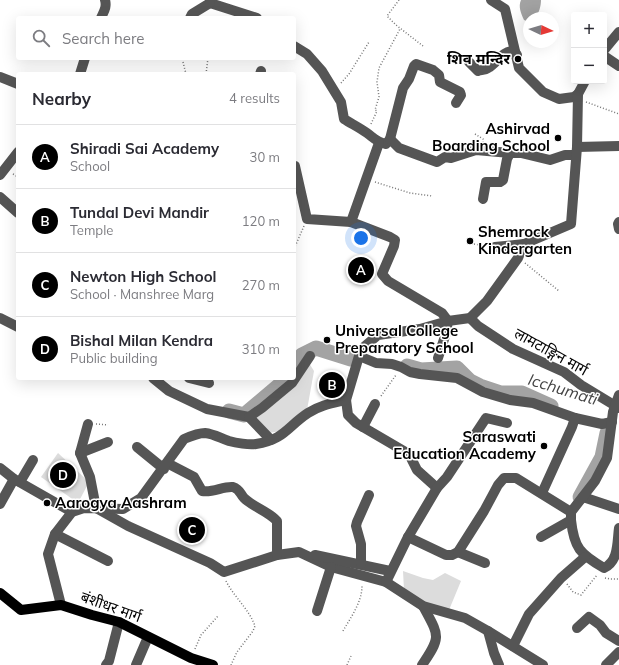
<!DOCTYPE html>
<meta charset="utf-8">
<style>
:root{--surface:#fff;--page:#f7f7f7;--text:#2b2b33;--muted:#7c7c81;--line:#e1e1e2;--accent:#000}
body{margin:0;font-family:Mulish,"Noto Sans Devanagari",sans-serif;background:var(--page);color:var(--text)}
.controls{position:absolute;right:12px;top:12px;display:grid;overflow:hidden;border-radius:4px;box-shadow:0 4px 16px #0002}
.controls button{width:36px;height:36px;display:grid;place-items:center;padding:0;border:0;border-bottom:1px solid var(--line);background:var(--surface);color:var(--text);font:20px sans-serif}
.compass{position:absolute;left:523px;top:12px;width:36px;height:36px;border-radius:50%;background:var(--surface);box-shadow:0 4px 16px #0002;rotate:94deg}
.you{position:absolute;left:361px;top:238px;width:14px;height:14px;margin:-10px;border:3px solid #fff;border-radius:50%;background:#1a73e8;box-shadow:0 0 0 6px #1a73e833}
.badge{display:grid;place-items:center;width:26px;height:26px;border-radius:50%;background:var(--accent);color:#fff;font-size:13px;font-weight:700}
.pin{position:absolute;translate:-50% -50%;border:2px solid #fff;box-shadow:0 1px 4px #0006}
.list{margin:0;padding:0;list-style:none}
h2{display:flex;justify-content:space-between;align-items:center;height:52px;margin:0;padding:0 16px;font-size:17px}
h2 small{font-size:13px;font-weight:400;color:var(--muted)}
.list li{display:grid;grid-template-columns:26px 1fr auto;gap:12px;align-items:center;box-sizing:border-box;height:64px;padding:0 16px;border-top:1px solid var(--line)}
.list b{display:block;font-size:15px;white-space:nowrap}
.list p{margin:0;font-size:13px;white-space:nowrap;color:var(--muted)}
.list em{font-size:13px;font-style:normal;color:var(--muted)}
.icon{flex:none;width:22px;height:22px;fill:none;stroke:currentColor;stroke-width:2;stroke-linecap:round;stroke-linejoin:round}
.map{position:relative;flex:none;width:619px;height:665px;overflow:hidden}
.search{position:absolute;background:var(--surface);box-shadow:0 4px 16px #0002;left:16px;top:16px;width:280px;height:44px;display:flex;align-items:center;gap:10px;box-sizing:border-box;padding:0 14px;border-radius:4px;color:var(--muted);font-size:15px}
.panel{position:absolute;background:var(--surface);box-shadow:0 4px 16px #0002;left:16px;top:72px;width:280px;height:308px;border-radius:4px}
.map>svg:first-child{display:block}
.green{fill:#dcdcdc}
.water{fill:#a3a3a3}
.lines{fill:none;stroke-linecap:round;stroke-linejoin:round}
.river{stroke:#a3a3a3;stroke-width:15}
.path{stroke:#777;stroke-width:1.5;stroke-dasharray:1 2;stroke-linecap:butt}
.minor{stroke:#555;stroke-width:10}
.major{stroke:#000;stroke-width:10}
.poi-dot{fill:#000;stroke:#fff;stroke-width:1.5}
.labels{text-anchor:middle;stroke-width:3;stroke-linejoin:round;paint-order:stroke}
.poi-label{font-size:15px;font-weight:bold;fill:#000;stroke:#fff;text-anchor:end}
.street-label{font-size:15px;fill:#000;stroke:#fff}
.water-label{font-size:16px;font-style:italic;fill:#444;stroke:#fff}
</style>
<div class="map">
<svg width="619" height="665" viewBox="0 0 619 665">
<rect width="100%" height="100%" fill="#fff"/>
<!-- green -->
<g class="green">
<path d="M309,363L314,371L307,410L286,430L269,433L253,420Z"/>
<path d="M58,453L89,482L78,503L41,477Z"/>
<path d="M403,571L423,578L433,580L445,573L461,581L449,610L430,605L404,590Z"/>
</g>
<!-- water -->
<path class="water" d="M521,0H541C541,6 539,13 535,18H529V22L524,20C521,13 518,7 521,0Z"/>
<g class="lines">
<!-- river -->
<g class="river">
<path d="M407,366L421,370L457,368L470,381L480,386L501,393H522L551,406"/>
<path d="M294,367L302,355L316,348L351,359"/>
<path d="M229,411L244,415L283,382L286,378"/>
<path d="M580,497L602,457L607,433"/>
</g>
<!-- path -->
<g class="path">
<path d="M399,0L387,16L396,25L423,46"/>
<path d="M183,62L186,74"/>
<path d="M206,74L208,58"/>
<path d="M341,83L349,74L369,42"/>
<path d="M586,102L619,114"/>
<path d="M371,124L377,111L375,110L379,97L377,82L379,68L400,29"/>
<path d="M475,134L483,139V143"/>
<path d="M13,174L18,177"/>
<path d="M375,182L410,193L432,196"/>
<path d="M474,244L486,246"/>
<path d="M294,249L304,226"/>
<path d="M525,263L559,291"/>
<path d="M381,396L396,375"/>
<path d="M96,424L108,425"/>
<path d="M605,578L610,579H619"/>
<path d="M226,581C234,597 249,609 255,626L253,631L237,652L231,665"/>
<path d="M567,584L573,592L581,595L597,575"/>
<path d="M343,631C351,617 362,602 362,586"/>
<path d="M195,649L201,635L218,616"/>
<path d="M347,665L351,656"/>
</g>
<!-- minor -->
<g class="minor">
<path d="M211,0L210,3L257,18"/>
<path d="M491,0L505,9L519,68L543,92L559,99L574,97L578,94"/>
<path d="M101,18C104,11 107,7 105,0"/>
<path d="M190,18L192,14L210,3"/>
<path d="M294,46L307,54L322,71L341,102L344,119C352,124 360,128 367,133C374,138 376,142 386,144L390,139L399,148L437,162L445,157L451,158L476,150L510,153H521L550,160L565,155H576"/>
<path d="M604,50L619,32"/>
<path d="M604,56L619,66"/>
<path d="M469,62L478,71C481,70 485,70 488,68C497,63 502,51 514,51L517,55"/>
<path d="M80,74L85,58"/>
<path d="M260,74L261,71"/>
<path d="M0,77L18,84"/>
<path d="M390,139L403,88L409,79L414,66L416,64L433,70L439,75L440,82L460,92L461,95L456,103"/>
<path d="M577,147L619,146"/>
<path d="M294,166H295L307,219L351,222L390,237L395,240L394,246L382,274L388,281L442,313L448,321L446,333L438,358"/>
<path d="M0,175L18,152"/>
<path d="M0,197L18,213"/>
<path d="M483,199L486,182H500L503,180L507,159L510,153"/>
<path d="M351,222L379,143"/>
<path d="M619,222L618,224L619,229"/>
<path d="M495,247L524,244"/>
<path d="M0,318L18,327"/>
<path d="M470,318L478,326L513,349L564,372L581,385L619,408"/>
<path d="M359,356L376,363L392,364L401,367L410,372L420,374L457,378L483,392L510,400L533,403L575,418L602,424L612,422"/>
<path d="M153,378L169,391L207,409L249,417L271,440"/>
<path d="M189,378L209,383"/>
<path d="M346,400L348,415L356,423L409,454L417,470L437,488"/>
<path d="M249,417L262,408L292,383L310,356"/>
<path d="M88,424L80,453L90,477L96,508L128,526L210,563L224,572L277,555L299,552L331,567L386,582L423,606L465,618L488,631L543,665"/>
<path d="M363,427L375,404"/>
<path d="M137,447L164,469"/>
<path d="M80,453L108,442"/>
<path d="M167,463L194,477L202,491C213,493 223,486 233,487C240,489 240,494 244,498C253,507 268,511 277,521V555"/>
<path d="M0,468L14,479"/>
<path d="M20,482L33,460"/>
<path d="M542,493L572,427L575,418"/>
<path d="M583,497L619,509"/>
<path d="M0,504L14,479L72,512"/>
<path d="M571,520C574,548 580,554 604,568C619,561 617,542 619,528"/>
<path d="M55,534L108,561"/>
<path d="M408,537L446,555H452L458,552L484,511L498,485L504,478H516L571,512"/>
<path d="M541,537L571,520V512L595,481L607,458L613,412L619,395"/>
<path d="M458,552L485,563"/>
<path d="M315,555L390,571"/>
<path d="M361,564V544L356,526L357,522L369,495"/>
<path d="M386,582L408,537L437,488L447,477L486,418L507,423"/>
<path d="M61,605L48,554L55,534L72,512L84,508L123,509L141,498L184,439C191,436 198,433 205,433C214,434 220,438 229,441C236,443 249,445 256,444C284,440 288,426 308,413C320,405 333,403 346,400L359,356L365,346L378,335L420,329L448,321L470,318L487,301L518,258L524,244L571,224L577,147L578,94L585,81"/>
<path d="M317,611L331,567"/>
<path d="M577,628L589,617L600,625L606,633L619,641"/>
<path d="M488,631L494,653L499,665"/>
<path d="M513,646L529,614L561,578L585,557"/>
<path d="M106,665L109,661L119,622"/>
<path d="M136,665L148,637"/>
<path d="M422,665C442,636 439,636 423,606"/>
<path d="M606,665L619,652"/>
</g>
<!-- major -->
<path class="major" d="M0,593L21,610L61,605L92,615L119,622L191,658L213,665"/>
</g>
<!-- markers -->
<g class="poi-dot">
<circle cx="518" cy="59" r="4"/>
<circle cx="558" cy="138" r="4"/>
<circle cx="470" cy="241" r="4"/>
<circle cx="327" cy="340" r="4"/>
<circle cx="544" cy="446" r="4"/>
<circle cx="47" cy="503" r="4"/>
</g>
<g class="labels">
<!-- poi labels -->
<g class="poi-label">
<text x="510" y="64">शिव मन्दिर</text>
<text x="550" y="134">Ashirvad<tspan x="550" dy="17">Boarding School</tspan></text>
<text x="478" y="237" text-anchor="start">Shemrock<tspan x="478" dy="17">Kindergarten</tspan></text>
<text x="335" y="336" text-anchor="start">Universal College<tspan x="335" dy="17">Preparatory School</tspan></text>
<text x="536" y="442">Saraswati<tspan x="536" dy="17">Education Academy</tspan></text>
<text x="55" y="508" text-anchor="start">Aarogya Aashram</text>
</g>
<!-- street labels -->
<g class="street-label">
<text transform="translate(551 352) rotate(29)" y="5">लामटाङ्गिन मार्ग</text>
<text transform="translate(111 607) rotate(20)" y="5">बंशीधर मार्ग</text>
</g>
<!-- water labels -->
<g class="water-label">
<text transform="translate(563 389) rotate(17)" y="6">Icchumati</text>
</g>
</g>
</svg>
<div class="controls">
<button>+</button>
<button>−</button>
</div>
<svg class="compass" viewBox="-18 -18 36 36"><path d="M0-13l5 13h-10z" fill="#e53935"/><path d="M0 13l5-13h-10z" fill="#7c7c81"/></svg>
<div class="you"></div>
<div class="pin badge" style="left:361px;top:270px">A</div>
<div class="pin badge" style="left:332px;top:385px">B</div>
<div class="pin badge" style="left:192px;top:530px">C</div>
<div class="pin badge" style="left:63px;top:475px">D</div>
<div class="search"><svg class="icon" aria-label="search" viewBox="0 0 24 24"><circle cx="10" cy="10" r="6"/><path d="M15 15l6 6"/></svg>Search here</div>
<section class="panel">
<h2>Nearby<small>4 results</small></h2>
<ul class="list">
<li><span class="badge">A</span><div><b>Shiradi Sai Academy</b><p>School</p></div><em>30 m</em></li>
<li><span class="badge">B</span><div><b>Tundal Devi Mandir</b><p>Temple</p></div><em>120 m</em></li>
<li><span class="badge">C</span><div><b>Newton High School</b><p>School · Manshree Marg</p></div><em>270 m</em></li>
<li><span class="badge">D</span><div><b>Bishal Milan Kendra</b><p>Public building</p></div><em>310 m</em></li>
</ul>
</section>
</div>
